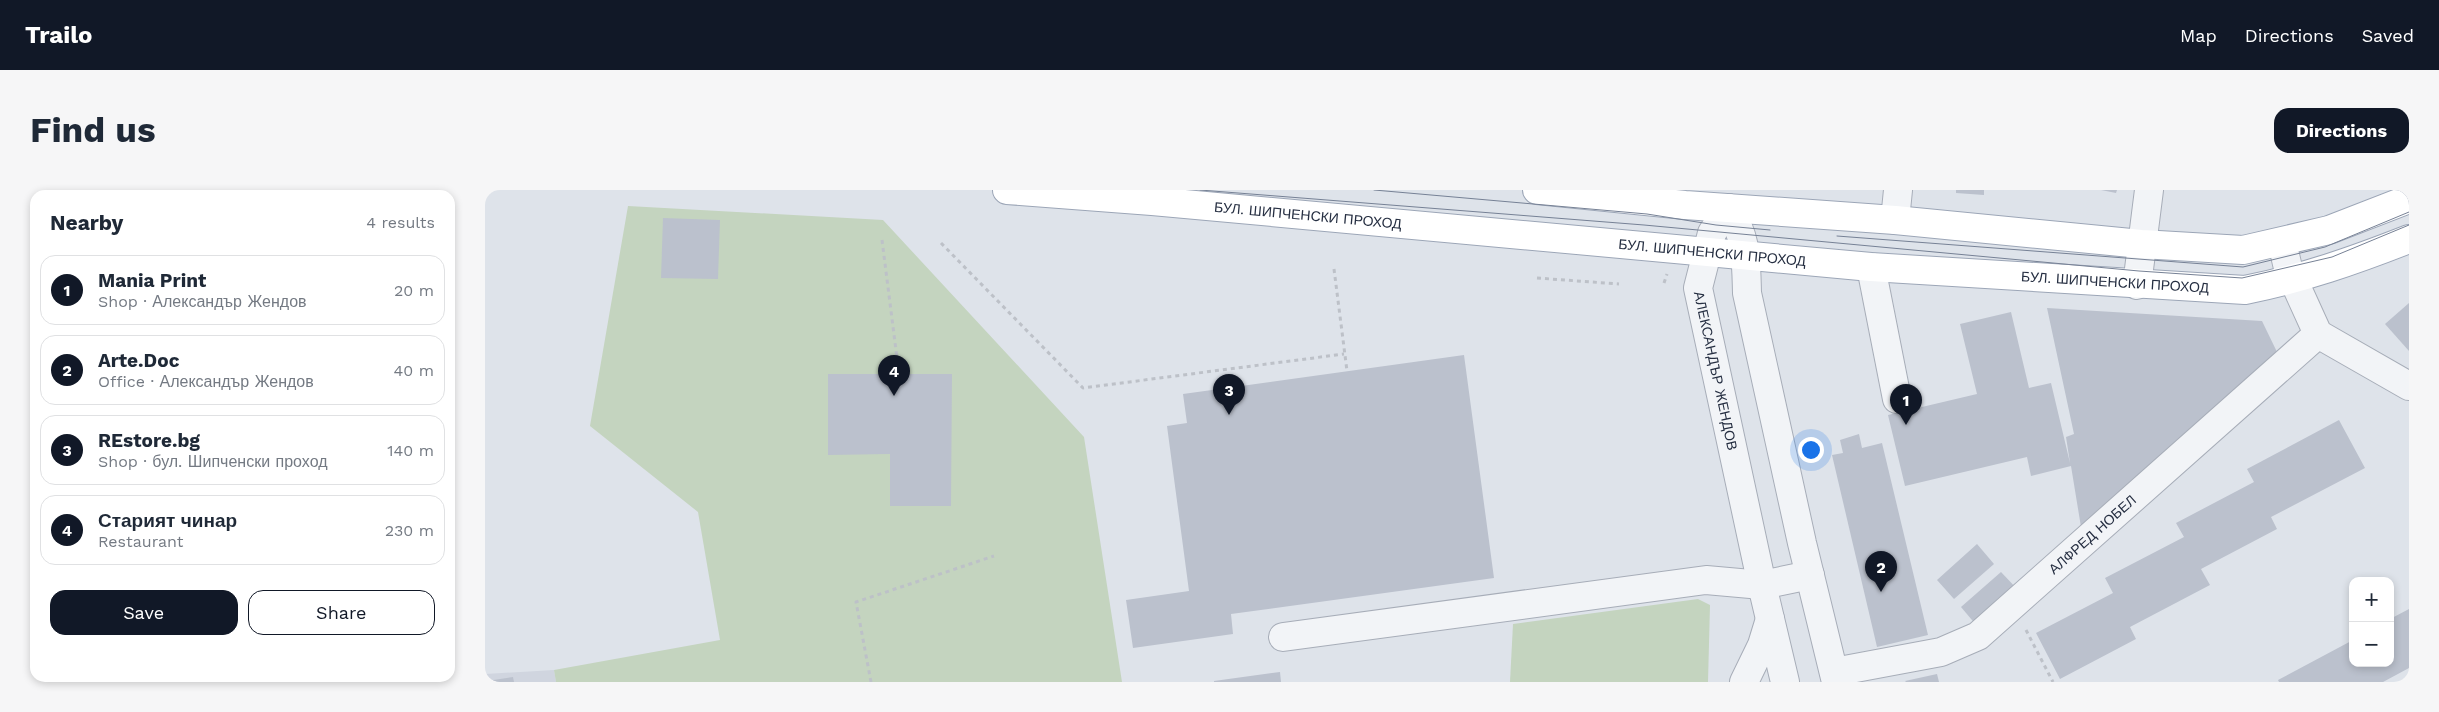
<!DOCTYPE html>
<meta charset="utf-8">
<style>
:root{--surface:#fff;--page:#f6f6f7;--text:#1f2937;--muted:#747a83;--line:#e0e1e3;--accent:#111827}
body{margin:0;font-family:"Work Sans",sans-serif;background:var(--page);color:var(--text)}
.controls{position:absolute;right:15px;bottom:15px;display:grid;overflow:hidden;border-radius:10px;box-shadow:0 2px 8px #0003}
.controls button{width:45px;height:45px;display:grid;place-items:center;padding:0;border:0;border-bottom:1px solid var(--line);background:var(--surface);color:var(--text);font:25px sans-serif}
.you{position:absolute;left:1325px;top:259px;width:18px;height:18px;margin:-12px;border:4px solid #fff;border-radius:50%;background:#1a73e8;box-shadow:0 0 0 8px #1a73e833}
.badge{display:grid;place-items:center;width:32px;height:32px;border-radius:50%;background:var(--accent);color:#fff;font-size:16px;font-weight:700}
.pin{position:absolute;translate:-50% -41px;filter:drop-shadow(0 1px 2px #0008)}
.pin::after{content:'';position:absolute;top:26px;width:18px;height:15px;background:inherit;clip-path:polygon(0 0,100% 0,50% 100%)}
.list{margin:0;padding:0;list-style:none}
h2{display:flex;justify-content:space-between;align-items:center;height:65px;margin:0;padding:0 20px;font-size:21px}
h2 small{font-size:16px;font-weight:400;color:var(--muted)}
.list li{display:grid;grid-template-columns:32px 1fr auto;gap:15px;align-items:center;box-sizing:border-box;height:70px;margin:0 10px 10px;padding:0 10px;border:1px solid var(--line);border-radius:15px}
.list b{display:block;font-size:19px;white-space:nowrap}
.list p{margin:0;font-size:16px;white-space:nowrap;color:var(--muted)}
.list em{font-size:16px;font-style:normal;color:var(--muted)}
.actions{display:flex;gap:10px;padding:15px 20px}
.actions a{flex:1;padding:11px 0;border:1px solid var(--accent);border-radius:15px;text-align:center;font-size:18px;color:var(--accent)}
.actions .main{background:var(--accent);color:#fff}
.map{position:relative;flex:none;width:1924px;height:492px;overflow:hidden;border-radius:15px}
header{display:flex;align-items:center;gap:30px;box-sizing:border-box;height:70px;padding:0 25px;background:var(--accent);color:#fff}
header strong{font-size:24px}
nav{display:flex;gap:28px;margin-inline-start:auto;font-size:18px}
.intro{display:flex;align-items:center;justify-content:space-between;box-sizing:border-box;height:120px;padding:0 30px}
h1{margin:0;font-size:35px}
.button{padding:12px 22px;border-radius:15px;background:var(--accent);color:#fff;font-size:18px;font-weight:700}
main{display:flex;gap:30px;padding:0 30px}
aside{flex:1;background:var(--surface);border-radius:15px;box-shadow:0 2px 8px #0003}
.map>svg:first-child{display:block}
.built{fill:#d0d5df}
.green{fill:#c4d4bf;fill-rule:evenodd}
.building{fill:#bbc1cd}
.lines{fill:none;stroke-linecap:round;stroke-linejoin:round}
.minor-casing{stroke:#a7adb8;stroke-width:30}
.major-casing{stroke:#9ca6b7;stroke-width:30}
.path{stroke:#bdc1c8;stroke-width:3;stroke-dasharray:4 4;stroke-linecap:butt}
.minor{stroke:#f2f4f7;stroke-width:28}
.major{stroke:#fff;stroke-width:28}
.tram{stroke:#768195;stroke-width:1}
.labels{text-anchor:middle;stroke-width:4;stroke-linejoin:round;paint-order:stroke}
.street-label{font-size:14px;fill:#262f42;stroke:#eef2f7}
</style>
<header>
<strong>Trailo</strong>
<nav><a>Map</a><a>Directions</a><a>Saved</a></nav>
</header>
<div class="intro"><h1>Find us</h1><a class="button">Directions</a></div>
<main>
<aside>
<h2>Nearby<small>4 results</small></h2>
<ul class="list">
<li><span class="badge">1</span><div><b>Mania Print</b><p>Shop · Александър Жендов</p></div><em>20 m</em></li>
<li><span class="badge">2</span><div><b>Arte.Doc</b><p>Office · Александър Жендов</p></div><em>40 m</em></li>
<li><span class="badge">3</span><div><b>REstore.bg</b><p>Shop · бул. Шипченски проход</p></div><em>140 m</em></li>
<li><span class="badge">4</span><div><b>Старият чинар</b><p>Restaurant</p></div><em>230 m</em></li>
</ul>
<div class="actions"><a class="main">Save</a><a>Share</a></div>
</aside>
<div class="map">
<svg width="1924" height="492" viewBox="0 0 1924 492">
<rect width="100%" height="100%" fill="#dee3ea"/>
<!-- built -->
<path class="built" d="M69,480L71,492H0V484Z"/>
<!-- green -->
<g class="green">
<path d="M143,16L398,30L599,247L637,492H71L69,480L235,450L213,322L105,236ZM344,184H466V315L405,316V264H343Z"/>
<path d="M1213,409L1225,415L1223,492H1025L1028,434Z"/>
</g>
<!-- building -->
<g class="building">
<path d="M1471,0H1499V5L1471,3Z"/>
<path d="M1616,0H1632L1631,3Z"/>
<path d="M178,28L235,30L233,89L176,88Z"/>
<path d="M1924,113V161L1900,134Z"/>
<path d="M1562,118L1777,131L1792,162L1596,337L1586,276L1546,286L1542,267L1420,296L1403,225L1492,204L1475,134L1526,122L1544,198L1566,193L1585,273L1581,247L1589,244Z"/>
<path d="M979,165L1009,388L746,424L748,444L648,458L641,410L704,401L682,236L702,233L698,204Z"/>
<path d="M343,184H467L466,316H405V264L343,265Z"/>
<path d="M1854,230L1880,278L1786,327L1792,339L1716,379L1725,395L1645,437L1651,449L1575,489L1551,443L1628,403L1620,388L1699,347L1691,333L1769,292L1762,279Z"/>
<path d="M1374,244L1377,258L1397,253L1443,445L1392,457L1347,265L1358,263L1355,250Z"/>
<path d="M1492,354L1509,374L1469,409L1452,390Z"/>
<path d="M1516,382L1533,400L1492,436L1476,417Z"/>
<path d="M1924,419V478L1898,492H1794L1793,490L1868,450V473H1905V429Z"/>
<path d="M795,482L796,492H729V491Z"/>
<path d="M1452,484L1454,492H1421L1420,491Z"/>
<path d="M28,487L29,492H2V491Z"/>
</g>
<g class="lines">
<!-- minor casing -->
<g class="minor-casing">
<g id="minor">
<path id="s1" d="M1243,18L1227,43L1213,98L1277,395L1300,492"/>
<path d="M1243,18C1262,48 1261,68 1262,103L1317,353L1351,492"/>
<path d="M1410,30L1413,0"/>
<path d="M1797,52L1803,78L1833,144L1924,196"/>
<path d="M1386,77L1412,209"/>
<path d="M1652,95L1664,0"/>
<path d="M798,447L1221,390L1277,395L1325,385"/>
<path id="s2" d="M1349,482L1456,462L1493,446L1833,144"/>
<path d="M1259,492L1277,455L1285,429"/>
</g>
</g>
<!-- major casing -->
<g class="major-casing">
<g id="major">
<path id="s3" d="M522,0L667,11L1386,77L1760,100C1819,88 1868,71 1924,49"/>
<path d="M1052,0L1200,15L1410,30L1656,54L1758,60L1844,40L1924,9"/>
</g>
</g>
<!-- path -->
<g class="path">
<path d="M397,50L414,184"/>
<path d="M456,53L598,198L859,164"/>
<path d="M849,79L862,181"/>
<path d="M1052,88L1134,94"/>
<path d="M1179,93L1182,84"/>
<path d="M1541,440L1568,492"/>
<path d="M386,492L371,412L509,366"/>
</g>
<!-- minor -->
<use href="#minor" class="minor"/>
<!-- major -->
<use href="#major" class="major"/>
<!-- tram -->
<g class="tram">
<path d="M715,0L1159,35L1654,81L1757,88L1847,67L1924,35"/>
<path d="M889,0L1162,24L1231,35L1285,40"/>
<path d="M1352,46L1758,77L1840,57L1924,22"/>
</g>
</g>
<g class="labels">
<!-- street labels -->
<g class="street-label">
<text dy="5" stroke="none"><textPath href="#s3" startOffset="302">БУЛ. ШИПЧЕНСКИ ПРОХОД</textPath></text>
<text dy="5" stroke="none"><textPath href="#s3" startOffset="708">БУЛ. ШИПЧЕНСКИ ПРОХОД</textPath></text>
<text dy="5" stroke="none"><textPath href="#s3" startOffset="1112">БУЛ. ШИПЧЕНСКИ ПРОХОД</textPath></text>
<text dy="5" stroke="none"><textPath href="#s1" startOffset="171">АЛЕКСАНДЪР ЖЕНДОВ</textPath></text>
<text dy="5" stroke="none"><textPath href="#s2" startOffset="302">АЛФРЕД НОБЕЛ</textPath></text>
</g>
</g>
</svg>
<div class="controls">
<button>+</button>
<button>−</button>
</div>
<div class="you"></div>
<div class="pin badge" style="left:1421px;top:235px">1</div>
<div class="pin badge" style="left:1396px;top:402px">2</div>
<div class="pin badge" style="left:744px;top:225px">3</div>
<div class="pin badge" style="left:409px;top:206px">4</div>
</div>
</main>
